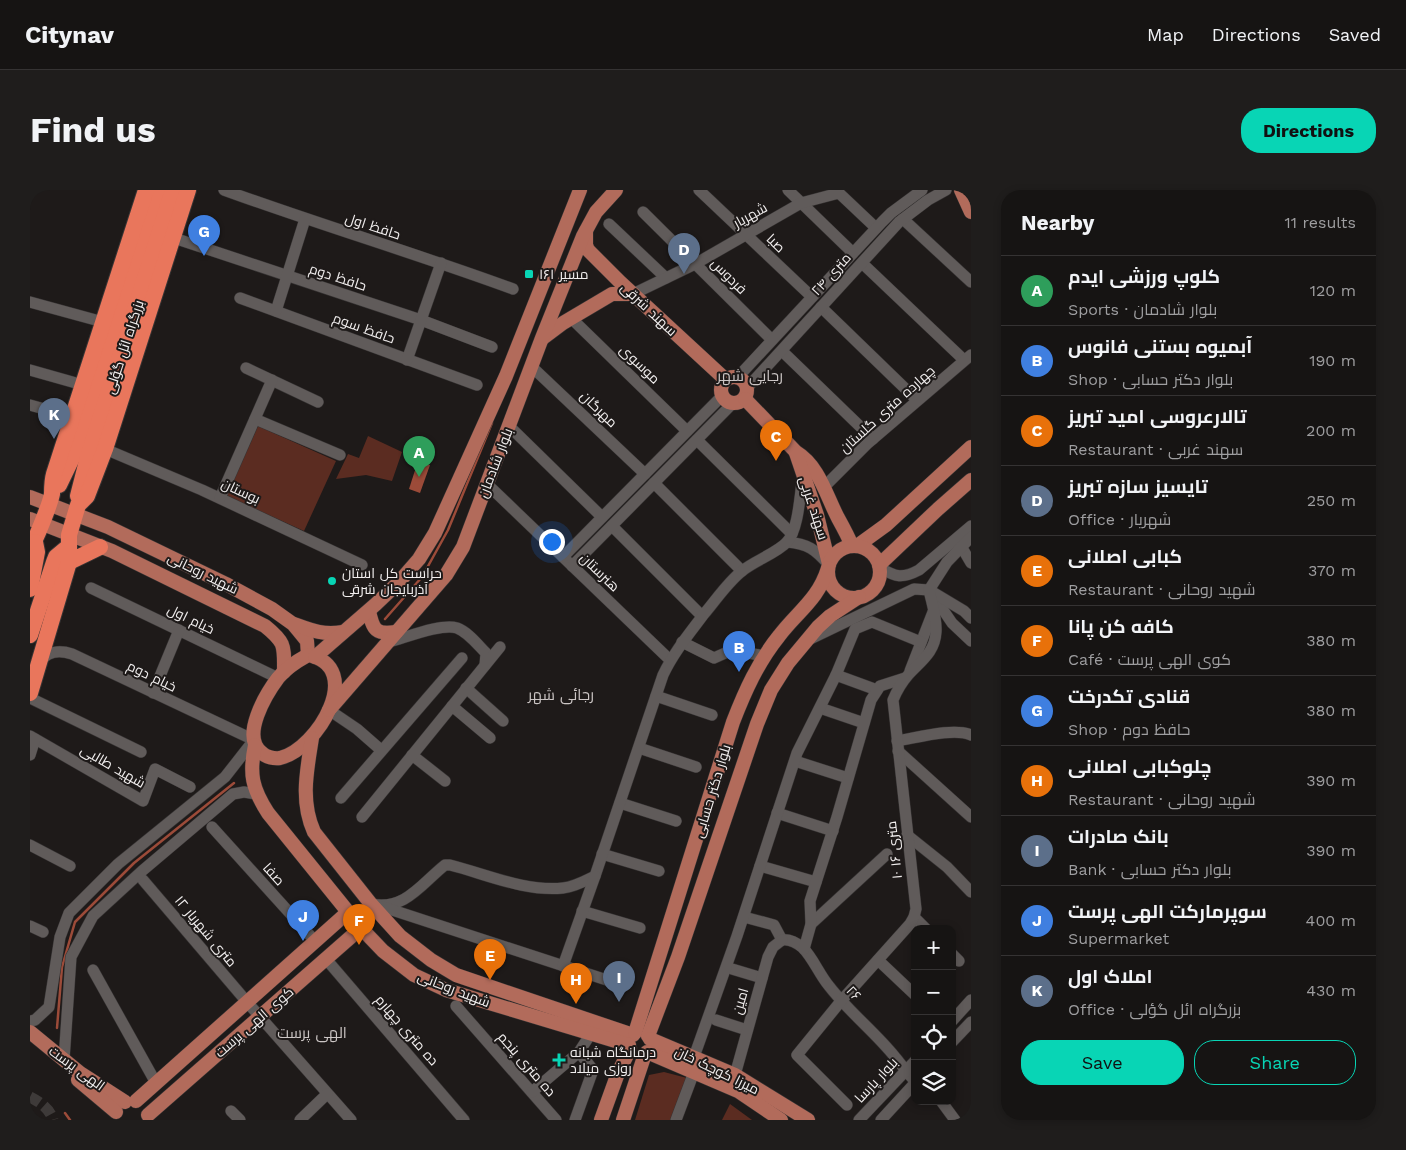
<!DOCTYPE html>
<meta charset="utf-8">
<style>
:root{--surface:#161413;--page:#1f1d1c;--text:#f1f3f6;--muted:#9e9ea0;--line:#353333;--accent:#08d5b5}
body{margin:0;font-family:"Work Sans",Cairo,sans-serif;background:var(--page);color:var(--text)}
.controls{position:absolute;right:15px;bottom:15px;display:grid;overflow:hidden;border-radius:10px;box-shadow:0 2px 8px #0003}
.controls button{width:45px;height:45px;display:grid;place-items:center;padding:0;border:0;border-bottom:1px solid var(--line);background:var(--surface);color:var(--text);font:25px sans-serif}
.you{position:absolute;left:521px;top:351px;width:18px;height:18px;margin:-12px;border:4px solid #fff;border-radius:50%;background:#1a73e8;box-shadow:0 0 0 8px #1a73e833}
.badge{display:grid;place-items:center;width:32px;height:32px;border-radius:50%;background:var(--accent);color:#fff;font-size:16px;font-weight:700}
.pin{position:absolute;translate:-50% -41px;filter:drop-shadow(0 1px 2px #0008)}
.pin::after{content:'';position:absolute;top:26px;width:18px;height:15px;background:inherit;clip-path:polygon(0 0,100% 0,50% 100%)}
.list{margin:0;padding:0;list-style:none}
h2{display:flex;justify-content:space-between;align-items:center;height:65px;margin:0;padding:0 20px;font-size:21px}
h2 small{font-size:16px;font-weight:400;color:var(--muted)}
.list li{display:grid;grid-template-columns:32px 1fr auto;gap:15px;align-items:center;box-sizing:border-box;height:70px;padding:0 20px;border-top:1px solid var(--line)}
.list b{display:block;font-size:19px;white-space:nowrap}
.list p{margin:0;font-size:16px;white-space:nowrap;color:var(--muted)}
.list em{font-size:16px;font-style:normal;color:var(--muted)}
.actions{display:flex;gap:10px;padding:15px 20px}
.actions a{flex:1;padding:11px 0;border:1px solid var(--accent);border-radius:20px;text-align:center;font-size:18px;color:var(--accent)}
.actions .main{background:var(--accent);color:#111}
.icon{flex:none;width:28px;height:28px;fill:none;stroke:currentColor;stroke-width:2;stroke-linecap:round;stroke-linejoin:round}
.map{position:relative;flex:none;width:941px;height:930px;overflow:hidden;border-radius:20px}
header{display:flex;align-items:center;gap:30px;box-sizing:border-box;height:70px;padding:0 25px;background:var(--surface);border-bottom:1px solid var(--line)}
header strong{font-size:24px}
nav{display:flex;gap:28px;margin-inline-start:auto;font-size:18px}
.intro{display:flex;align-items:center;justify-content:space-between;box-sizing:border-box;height:120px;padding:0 30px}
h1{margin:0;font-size:35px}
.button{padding:12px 22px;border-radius:20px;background:var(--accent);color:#111;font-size:18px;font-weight:700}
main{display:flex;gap:30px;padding:0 30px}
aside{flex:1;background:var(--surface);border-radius:20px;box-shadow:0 2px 8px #0003}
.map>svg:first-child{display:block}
.green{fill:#5b2c21}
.water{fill:#9c4b39}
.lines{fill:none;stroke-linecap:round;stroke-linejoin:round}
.stream{stroke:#9c4b39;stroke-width:2.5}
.minor-tunnel{stroke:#3e3a39;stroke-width:11;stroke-dasharray:11 5.5;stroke-linecap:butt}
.minor-casing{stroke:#373434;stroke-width:12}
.major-casing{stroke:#373434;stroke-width:15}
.highway-casing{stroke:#373434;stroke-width:18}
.minor{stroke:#605b5a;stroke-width:11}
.major{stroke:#b26b5b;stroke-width:14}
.highway{stroke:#e9765c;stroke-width:16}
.poi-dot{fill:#08d5b5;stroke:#1e1a19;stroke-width:2}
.labels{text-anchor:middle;stroke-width:4;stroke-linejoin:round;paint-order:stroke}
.street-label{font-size:14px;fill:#f2efef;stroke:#1e1a19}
.poi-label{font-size:14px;fill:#f2efef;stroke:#1e1a19;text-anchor:start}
.neighbourhood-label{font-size:15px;fill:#ccc6c5;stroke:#1e1a19}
</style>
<header>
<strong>Citynav</strong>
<nav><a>Map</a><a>Directions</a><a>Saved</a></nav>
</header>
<div class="intro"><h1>Find us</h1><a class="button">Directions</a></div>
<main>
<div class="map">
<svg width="941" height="930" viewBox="0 0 941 930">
<rect width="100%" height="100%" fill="#1e1a19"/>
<!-- green -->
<g class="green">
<path d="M228,236L306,271L274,341L196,306Z"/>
<path d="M338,246L372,262L362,291L336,285L306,289L318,264L329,268Z"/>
<path d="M634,882L657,888L641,930H605L619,885Z"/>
<path d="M700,914L722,930H692Z"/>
</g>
<!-- water -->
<path class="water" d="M388,271L400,275L390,303L379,299Z"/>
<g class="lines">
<!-- stream -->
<g class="stream">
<path d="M355,429L392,387L418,340L462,233"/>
<path d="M27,838L32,777L45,732L104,673L204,593"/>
<path d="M35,923L40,930"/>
</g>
<!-- minor-tunnel -->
<path class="minor-tunnel" d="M0,907C10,912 20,919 23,930"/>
<!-- minor casing -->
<g class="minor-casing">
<g id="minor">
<path d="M194,0C290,35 388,64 483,99"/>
<path d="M669,0L782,107"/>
<path d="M758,0L823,63"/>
<path d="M613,22L742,150"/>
<path d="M873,29L941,92"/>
<path d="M579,34L636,88"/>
<path d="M144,48L391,130L462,157"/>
<path d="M832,73L934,170"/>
<path d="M603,104L665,74L771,13L809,3L846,38"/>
<path d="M210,108L447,195"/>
<path d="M0,112L73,132"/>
<path d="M791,117L887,210"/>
<path d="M246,121L275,29"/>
<path d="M541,128L657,241"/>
<path d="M752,161L843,249"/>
<path d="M377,170L411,73"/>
<path d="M501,176L615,284"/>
<path d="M216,178L288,212"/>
<path d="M0,180L53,195"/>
<path d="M707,188L852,32L861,23L892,0"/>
<path d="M717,198L869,32L898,10L916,0"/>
<path d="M0,215L43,227"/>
<path d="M225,229L310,265"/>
<path d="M479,236L572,327"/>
<path d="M667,250L762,344"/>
<path d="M75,259L172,300L332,375"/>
<path d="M624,293L712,381"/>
<path d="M457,294L640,470"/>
<path d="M794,297L837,254L941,165"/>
<path d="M190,308L242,190"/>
<path d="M582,336L672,426"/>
<path d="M757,352C778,354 785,359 799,375"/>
<path d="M931,356L941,373"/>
<path d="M533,367L692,206"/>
<path d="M542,376L703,213"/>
<path d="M850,378C866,387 872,389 889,380L941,336"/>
<path d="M61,398L248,488"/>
<path d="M903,405L922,433L941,451"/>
<path d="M778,450L884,399L899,400L934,421L941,428"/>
<path d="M359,452C375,448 411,433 427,438C438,442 448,455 456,463L455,475"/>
<path d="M652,452L684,468L702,460L735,466"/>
<path d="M880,481L903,422"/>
<path d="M806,485L847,500"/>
<path d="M436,498L473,531"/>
<path d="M123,503L149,440"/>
<path d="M626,506L682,525"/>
<path d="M0,508L111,562"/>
<path d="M422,516L460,548"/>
<path d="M790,518L834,533"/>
<path d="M299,520L327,539L351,560"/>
<path d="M0,546L113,611L125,579L160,597"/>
<path d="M867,551C886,548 924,537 941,545"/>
<path d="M609,558L666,577"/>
<path d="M868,561L941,627"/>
<path d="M0,565L5,549"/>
<path d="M382,565L415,591"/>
<path d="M765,571L818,588"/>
<path d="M311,608L432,468"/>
<path d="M590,613L646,631"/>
<path d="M747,623L803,641"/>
<path d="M332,627L470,457"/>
<path d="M182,637L285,751"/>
<path d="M877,645L917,677L941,702"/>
<path d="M0,655L40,676"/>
<path d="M572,664L629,681"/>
<path d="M730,676L786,692"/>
<path d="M113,690L217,812L321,930"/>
<path d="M341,714C375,721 391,694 415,675H420C456,684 495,702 533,698C544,697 555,691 565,686L633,485C644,462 659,444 674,424C686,410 697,393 712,381C724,371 747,363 757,352C769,339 770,302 773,285"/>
<path d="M353,717L592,795"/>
<path d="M552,721L610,738"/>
<path d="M714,727L744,735L752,750"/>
<path d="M884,727L896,739"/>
<path d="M781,734L857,664"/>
<path d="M0,736L13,742"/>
<path d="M752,750C759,749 767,753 773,758C783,768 789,784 799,796C819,822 845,842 865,867C872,875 877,883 885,891"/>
<path d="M774,759L781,734L780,711L807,627L841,510L850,496L875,488"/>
<path d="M922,764L929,771"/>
<path d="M296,769L434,930"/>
<path d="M848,770L885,805"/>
<path d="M533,776L565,686"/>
<path d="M702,779L732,788"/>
<path d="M63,780L126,893"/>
<path d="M426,816L526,930"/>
<path d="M686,830L717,840"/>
<path d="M0,831L5,830L19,817L30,747L39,723L88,674L195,587L224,550L42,464C30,460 17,461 10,472"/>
<path d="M922,831L941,810"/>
<path d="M922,852L941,832"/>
<path d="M664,867L707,746L767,563L806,485L825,439L842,432L891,452"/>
<path d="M34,870L41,767L63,726L112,681L203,604L214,602L226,604"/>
<path d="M705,885L738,767L743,757L752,750"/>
<path d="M502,902L549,862L560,845"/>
<path d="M911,911L925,930"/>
<path d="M817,915L767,865L811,811L880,734L884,727L886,719L863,510C867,500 872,492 879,484C891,471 905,462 906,442C907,428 902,414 899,400L917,372L941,347"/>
<path d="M201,921L210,930"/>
<path d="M270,930L297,904"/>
<path d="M545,930L563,880L549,862"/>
<path d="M646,930L664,882"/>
<path d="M829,930L885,871"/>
<path d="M851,930L885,893"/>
</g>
</g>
<!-- major casing -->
<g class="major-casing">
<g id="major">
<path d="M931,0L941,22"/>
<path d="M556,41V55L558,60L591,93L696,190"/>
<path d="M513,148L533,133L582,104H603"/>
<circle cx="704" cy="200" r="13"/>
<path d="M715,209L766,262C789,276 796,305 808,328C813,337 818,346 822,356"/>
<path d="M766,263L787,325L799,374"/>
<path d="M0,307L78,337L196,394L242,419L263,434L268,440L277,451L278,465"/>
<path d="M0,329L82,361L235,436C256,453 254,456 254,482"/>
<path d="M827,356L856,335L941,257"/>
<circle cx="824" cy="382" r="26"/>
<path d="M849,375L908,319L941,290"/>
<path d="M339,421C343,440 346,445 366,442"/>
<path d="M264,434C283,441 293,445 313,442"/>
<path d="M278,465C336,477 288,559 250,568C244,569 236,567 232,563C210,547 236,504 248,488C256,478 267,471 278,465Z"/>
<path d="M285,467L346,414L369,392L389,369L405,343L476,186L550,0"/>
<path d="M299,520L416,385L433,357L512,148L553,46L566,22L586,0"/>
<path d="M282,548C277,580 270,611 284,642L341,714L370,746L401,770L426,785L603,845"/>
<path d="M225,555C219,584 222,598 238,623L331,738L353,761L384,785L416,800L599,855"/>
<path d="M0,842L50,883L95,912"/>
<path d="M605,843L703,532C715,501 728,472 749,446C768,421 788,410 798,378"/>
<path d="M618,846L648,767L727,534L741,500L758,473L788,437L800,426L829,407"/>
<path d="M620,849L705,885L778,930"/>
<path d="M617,862L708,901L751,930"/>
<path d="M48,890L86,922"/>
<path d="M106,911L318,722"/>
<path d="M118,925L331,738"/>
<path d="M571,930L588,883L600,859"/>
<path d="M593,930L615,864"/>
</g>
</g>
<!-- highway casing -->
<g class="highway-casing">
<g id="highway">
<path d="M29,295L45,262L131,0"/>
<path d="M48,306L58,267L143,0"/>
<path d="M0,358C6,350 20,314 22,304C22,297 22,291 24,284L116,0"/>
<path d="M39,372L70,357"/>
<path d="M0,399L7,362L5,352"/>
<path d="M0,445L24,372L26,367L38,357"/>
<path d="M0,503L39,372V345L48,315L57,306L75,259L158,0"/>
</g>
</g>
<!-- minor -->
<use href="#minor" class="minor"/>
<!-- major -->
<use href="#major" class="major"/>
<!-- highway -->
<use href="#highway" class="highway"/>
</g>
<!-- markers -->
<g class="poi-dot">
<rect x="494" y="79" width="10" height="10" rx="2.5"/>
<circle cx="302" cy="391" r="5"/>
<path d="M526.5 862.5h5v5h5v5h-5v5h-5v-5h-5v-5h5z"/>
</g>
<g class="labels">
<!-- street labels -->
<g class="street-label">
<text transform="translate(720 25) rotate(-29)" y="5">شهریار</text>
<text transform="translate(343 36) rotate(18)" y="5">حافظ اول</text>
<text transform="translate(746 53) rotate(44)" y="5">صبا</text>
<text transform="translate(801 84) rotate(-48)" y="5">۲۴ متری</text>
<text transform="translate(699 86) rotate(45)" y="5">فردوس</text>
<text transform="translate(308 87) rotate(18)" y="5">حافظ دوم</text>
<text transform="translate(619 119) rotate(43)" y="5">سهند شرقی</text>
<text transform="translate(334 138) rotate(20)" y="5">حافظ سوم</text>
<text transform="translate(94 157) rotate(-72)" y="5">بزرگراه ائل گؤلی</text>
<text transform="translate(610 174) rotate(44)" y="5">موسوی</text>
<text transform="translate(569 219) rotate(44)" y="5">مهرگان</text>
<text transform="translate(857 219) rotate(-42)" y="5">چهارده متری گلستان</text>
<text transform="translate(465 273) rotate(-69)" y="5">بلوار شادمان</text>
<text transform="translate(211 301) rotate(25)" y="5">بوستان</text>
<text transform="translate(784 318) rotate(72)" y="5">سهند غربی</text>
<text transform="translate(570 382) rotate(44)" y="5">هنرستان</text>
<text transform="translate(173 383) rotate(26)" y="5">شهید روحانی</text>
<text transform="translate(161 429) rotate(26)" y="5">خیام اول</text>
<text transform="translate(122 486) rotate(26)" y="5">خیام دوم</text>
<text transform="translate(83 576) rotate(30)" y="5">شهید طالبی</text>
<text transform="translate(682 601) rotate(-73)" y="5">بلوار دکتر حسابی</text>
<text transform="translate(864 660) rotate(-96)" y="5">۱۰ متری ۱۶</text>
<text transform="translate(244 684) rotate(48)" y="5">صفا</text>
<text transform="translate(176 741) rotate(50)" y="5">۱۲ متری شهریار</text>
<text transform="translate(424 799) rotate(21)" y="5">شهید روحانی</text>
<text transform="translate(824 803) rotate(47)" y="5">۲۶</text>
<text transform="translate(710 811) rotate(-74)" y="5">امین</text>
<text transform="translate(224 832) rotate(-41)" y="5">کوی الهی پرست</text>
<text transform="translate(377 840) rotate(49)" y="5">ده متری چهارم</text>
<text transform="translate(497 874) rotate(49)" y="5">ده متری پنجم</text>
<text transform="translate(47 878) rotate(36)" y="5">الهی پرست</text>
<text transform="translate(687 880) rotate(26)" y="5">میرزا کوچک خان</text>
<text transform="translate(846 890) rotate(-47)" y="5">بلوار پارسا</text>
</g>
<!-- poi labels -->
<g class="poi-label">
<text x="509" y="89">مسیر ۱۶۱</text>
<text x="312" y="388">حراست کل استان<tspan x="312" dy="16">آذربایجان شرقی</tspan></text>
<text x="540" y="867">درمانگاه شبانه<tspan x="540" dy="16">روزی میلاد</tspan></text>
</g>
<!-- neighbourhood labels -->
<g class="neighbourhood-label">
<text x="720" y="191">رجایی شهر</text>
<text x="531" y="510">رجائی شهر</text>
<text x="282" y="848">الهی پرست</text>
</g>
</g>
</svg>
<div class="controls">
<button>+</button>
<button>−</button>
<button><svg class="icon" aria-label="locate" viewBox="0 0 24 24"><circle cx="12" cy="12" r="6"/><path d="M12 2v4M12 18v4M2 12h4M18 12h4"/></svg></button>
<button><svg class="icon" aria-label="layers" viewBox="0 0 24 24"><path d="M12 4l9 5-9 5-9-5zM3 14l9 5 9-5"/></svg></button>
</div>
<div class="you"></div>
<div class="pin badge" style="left:389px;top:287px;background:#2e9e5b">A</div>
<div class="pin badge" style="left:709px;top:482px;background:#3f7fe0">B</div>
<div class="pin badge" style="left:746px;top:271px;background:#e8710a">C</div>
<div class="pin badge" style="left:654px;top:84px;background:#5c6f8a">D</div>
<div class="pin badge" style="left:460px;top:790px;background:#e8710a">E</div>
<div class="pin badge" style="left:329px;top:755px;background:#e8710a">F</div>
<div class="pin badge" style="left:174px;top:66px;background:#3f7fe0">G</div>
<div class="pin badge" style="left:546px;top:814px;background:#e8710a">H</div>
<div class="pin badge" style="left:589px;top:812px;background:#5c6f8a">I</div>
<div class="pin badge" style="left:273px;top:751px;background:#3f7fe0">J</div>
<div class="pin badge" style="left:24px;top:249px;background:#5c6f8a">K</div>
</div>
<aside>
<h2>Nearby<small>11 results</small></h2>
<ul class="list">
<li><span class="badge" style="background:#2e9e5b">A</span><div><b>کلوپ ورزشی ایدم</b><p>Sports · بلوار شادمان</p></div><em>120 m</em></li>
<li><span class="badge" style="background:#3f7fe0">B</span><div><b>آبمیوه بستنی فانوس</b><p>Shop · بلوار دکتر حسابی</p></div><em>190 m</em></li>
<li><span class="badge" style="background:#e8710a">C</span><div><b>تالارعروسی امید تبریز</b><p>Restaurant · سهند غربی</p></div><em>200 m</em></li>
<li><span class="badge" style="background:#5c6f8a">D</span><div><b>تایسیز سازه تبریز</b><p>Office · شهریار</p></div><em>250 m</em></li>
<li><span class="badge" style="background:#e8710a">E</span><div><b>کبابی اصلانی</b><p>Restaurant · شهید روحانی</p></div><em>370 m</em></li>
<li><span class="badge" style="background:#e8710a">F</span><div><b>کافه کن پانا</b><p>Café · کوی الهی پرست</p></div><em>380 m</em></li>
<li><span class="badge" style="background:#3f7fe0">G</span><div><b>قنادی تکدرخت</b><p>Shop · حافظ دوم</p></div><em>380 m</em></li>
<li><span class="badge" style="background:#e8710a">H</span><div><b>چلوکبابی اصلانی</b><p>Restaurant · شهید روحانی</p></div><em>390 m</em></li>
<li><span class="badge" style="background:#5c6f8a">I</span><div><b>بانک صادرات</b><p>Bank · بلوار دکتر حسابی</p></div><em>390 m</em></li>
<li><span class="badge" style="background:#3f7fe0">J</span><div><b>سوپرمارکت الهی پرست</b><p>Supermarket</p></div><em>400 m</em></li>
<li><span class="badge" style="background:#5c6f8a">K</span><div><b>املاک اول</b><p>Office · بزرگراه ائل گؤلی</p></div><em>430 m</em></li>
</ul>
<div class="actions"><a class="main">Save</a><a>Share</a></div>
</aside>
</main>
